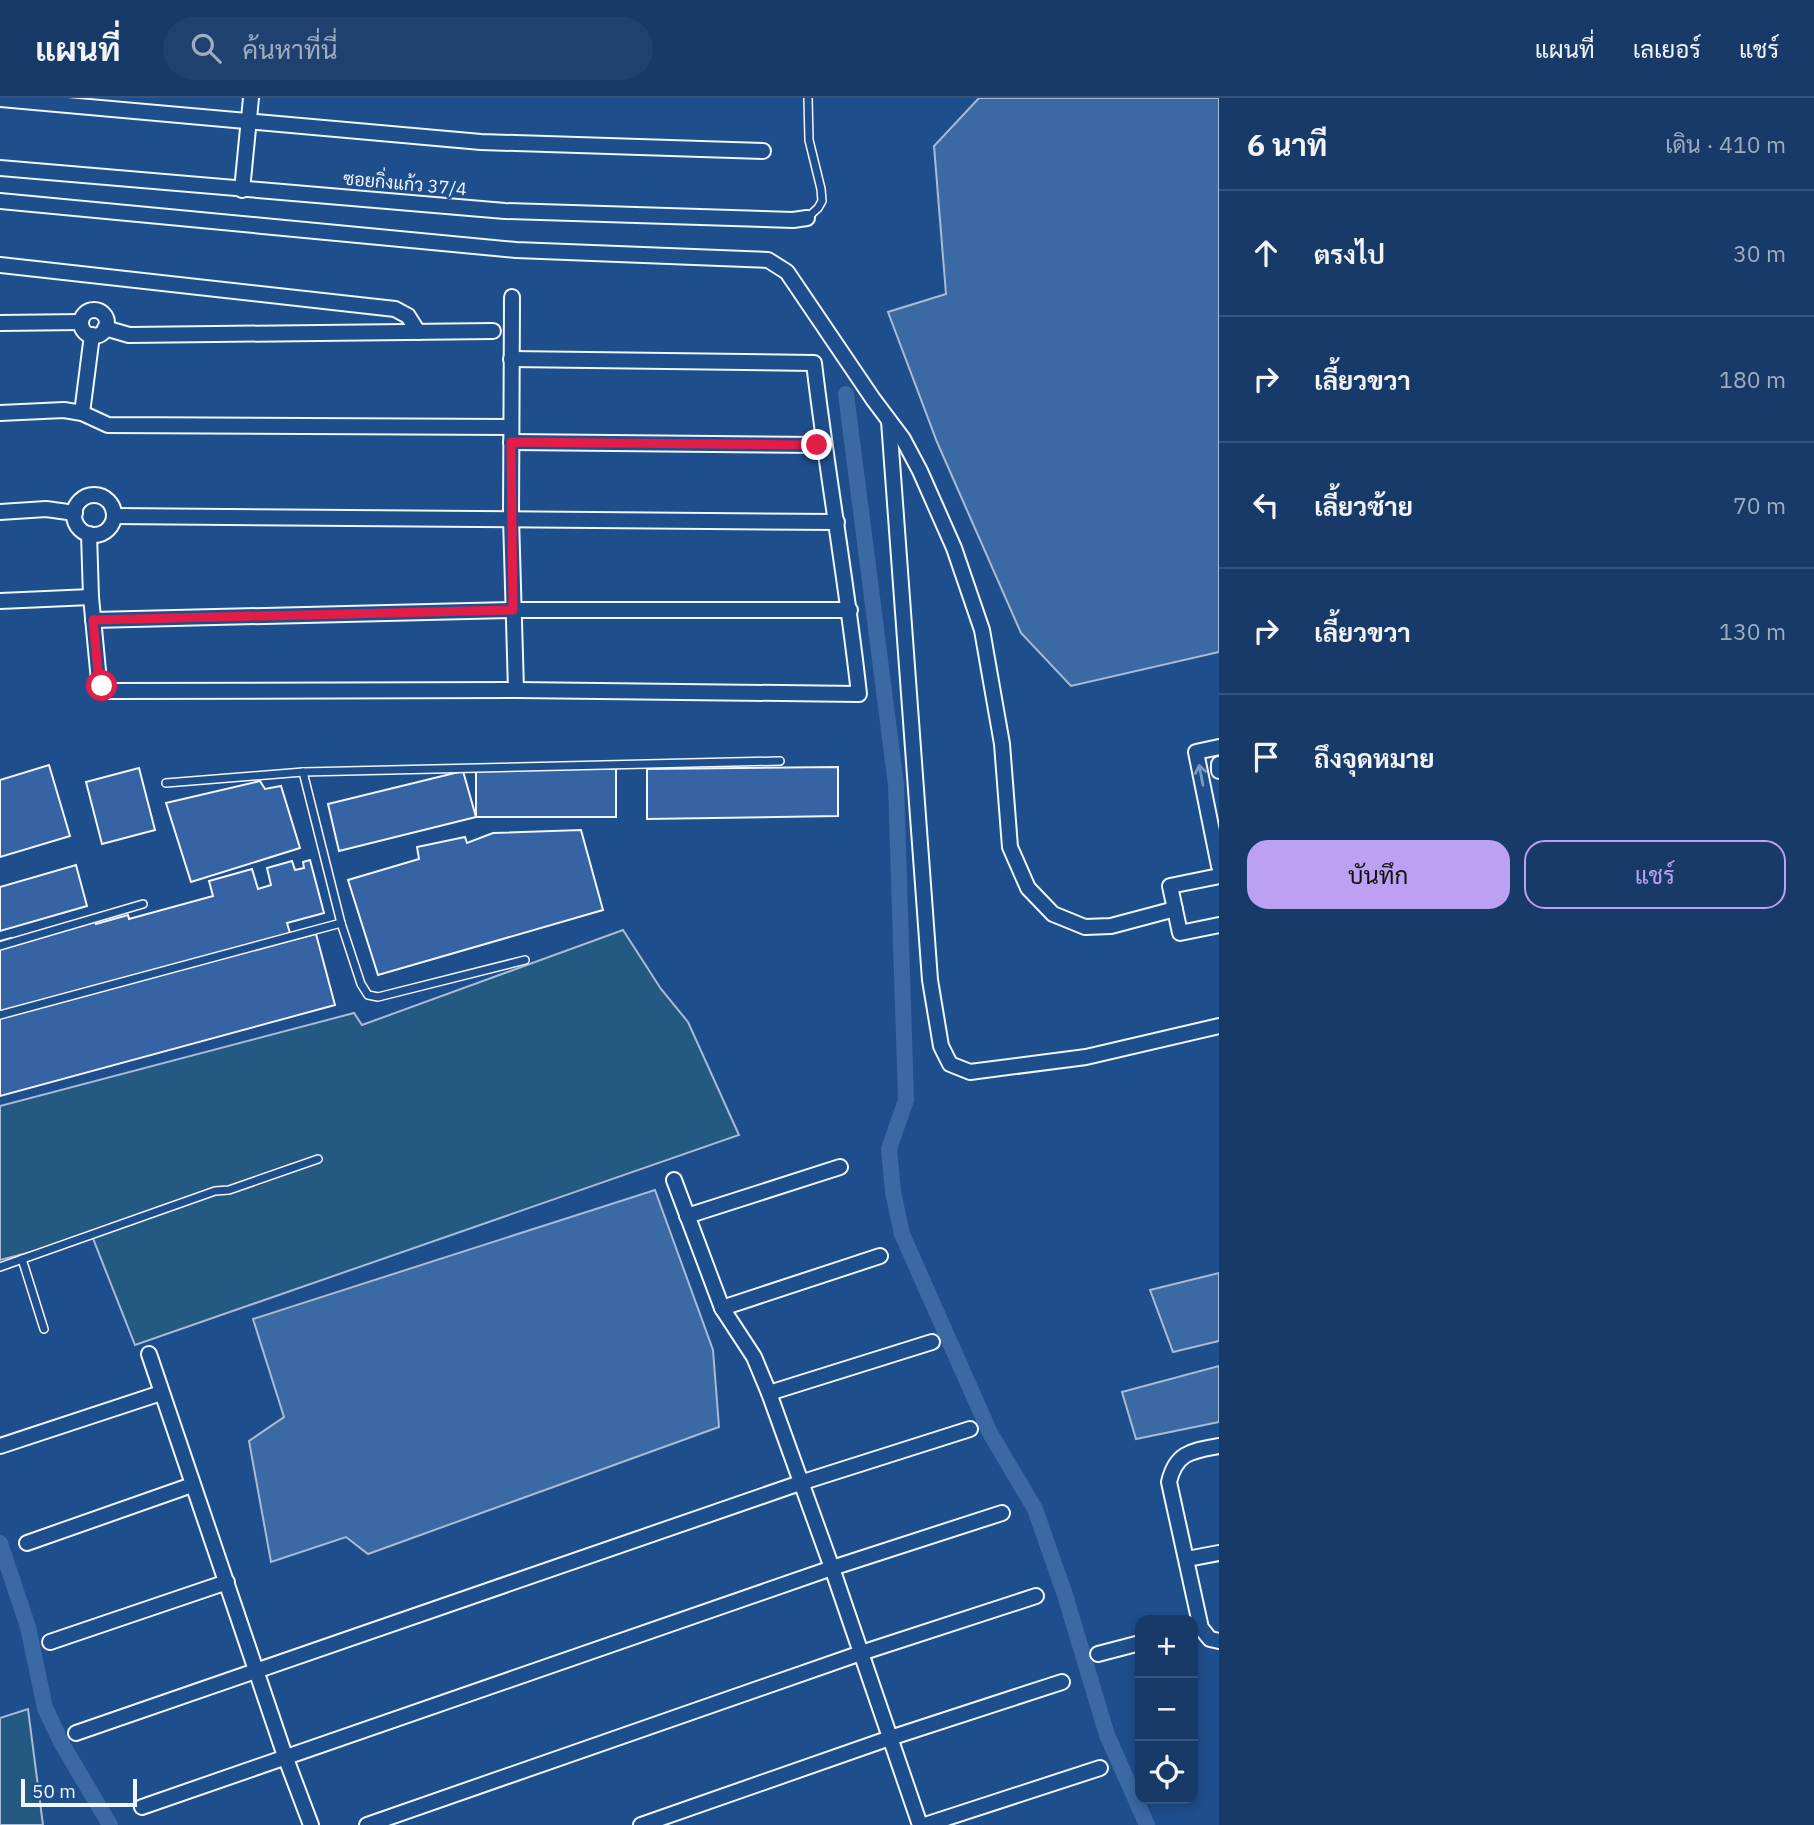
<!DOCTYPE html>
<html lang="th">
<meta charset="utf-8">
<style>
:root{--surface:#173a69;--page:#20416f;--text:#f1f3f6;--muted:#9eadc0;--line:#36547d;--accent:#bca0f2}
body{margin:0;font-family:"IBM Plex Sans",Sarabun,sans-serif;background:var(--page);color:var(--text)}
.controls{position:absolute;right:21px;bottom:21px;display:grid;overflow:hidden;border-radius:14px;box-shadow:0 4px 10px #0003}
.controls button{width:63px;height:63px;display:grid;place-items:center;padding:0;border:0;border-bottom:2px solid var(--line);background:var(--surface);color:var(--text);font:35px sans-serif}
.scale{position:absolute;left:21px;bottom:18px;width:116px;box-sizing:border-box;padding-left:7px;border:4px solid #f2f6ff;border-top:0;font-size:19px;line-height:24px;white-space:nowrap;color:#f2f6ff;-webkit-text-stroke:5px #1f4e8c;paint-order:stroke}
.stop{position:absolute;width:21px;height:21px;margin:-16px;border:5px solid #e11d48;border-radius:50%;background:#fff}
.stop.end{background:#e11d48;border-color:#fff;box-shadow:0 2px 7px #0008}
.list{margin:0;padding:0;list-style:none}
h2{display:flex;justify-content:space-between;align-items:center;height:91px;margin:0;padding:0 28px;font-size:30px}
h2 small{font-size:23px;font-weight:400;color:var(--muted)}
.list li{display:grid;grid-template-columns:46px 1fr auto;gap:21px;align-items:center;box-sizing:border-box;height:126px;padding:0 28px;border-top:2px solid var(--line)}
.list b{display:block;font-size:26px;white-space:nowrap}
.list em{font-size:23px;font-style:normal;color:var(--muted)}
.actions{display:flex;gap:14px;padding:21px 28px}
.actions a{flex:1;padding:16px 0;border:2px solid var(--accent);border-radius:21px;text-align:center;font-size:24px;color:var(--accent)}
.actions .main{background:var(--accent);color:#111}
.icon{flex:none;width:38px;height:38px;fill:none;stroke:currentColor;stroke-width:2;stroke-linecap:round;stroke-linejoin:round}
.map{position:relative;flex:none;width:1219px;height:1727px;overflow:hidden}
header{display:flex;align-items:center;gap:42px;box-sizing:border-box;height:98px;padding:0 35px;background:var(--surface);border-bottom:2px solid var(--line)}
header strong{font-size:33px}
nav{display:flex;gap:38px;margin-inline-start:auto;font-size:24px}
.search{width:490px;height:63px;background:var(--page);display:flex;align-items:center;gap:18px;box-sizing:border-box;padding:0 24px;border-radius:38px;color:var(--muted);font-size:26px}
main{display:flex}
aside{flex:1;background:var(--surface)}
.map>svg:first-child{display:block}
.green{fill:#245a82;stroke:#a8bbd7;stroke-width:2}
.water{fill:#3b69a3;stroke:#a8bbd7;stroke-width:2}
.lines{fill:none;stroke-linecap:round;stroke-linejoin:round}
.canal{stroke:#3b69a3;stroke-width:16}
.building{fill:#3563a3;stroke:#f2f6ff;stroke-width:2}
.service-casing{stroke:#f2f6ff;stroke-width:10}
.minor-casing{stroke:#f2f6ff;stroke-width:18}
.service{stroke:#1f4e8c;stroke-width:7}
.minor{stroke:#1f4e8c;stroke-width:14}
.oneway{stroke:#7e9ac0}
.route{stroke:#e11d48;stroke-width:9}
.labels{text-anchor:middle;stroke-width:5;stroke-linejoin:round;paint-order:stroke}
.street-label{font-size:18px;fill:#f2f6ff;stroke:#1f4e8c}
</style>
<header>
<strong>แผนที่</strong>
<div class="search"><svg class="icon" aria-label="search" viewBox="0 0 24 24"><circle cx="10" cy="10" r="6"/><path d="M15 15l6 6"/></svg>ค้นหาที่นี่</div>
<nav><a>แผนที่</a><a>เลเยอร์</a><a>แชร์</a></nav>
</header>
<main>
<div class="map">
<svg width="1219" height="1727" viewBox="0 0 1219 1727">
<rect width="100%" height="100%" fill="#1f4e8c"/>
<!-- green -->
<g class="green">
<path d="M623,832L661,891L688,924L739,1037L135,1247L92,1138L0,1162V1008L354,915L362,927Z"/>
<path d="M28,1611L43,1727H0V1620Z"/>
</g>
<!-- water -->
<g class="water">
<path d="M979,0H1219V554L1071,588L1021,535L937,344L888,214L946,196L934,48Z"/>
<path d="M655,1092L713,1252L719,1329L368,1456L346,1439L271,1464L249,1343L284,1319L253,1221Z"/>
<path d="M1219,1175V1243L1173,1254L1150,1192Z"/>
<path d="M1219,1268V1324L1136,1341L1122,1294Z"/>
</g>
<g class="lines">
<!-- canal -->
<g class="canal">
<path d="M846,296L896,687L906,1002L889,1051L893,1094L902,1136L990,1335L1035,1411L1065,1497L1107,1637L1147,1727"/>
<path d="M0,1445L28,1529L45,1610L62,1646L110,1727"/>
</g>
</g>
<!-- building -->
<g class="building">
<path d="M49,667L70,738L0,759V682Z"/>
<path d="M838,669V718L647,721V671Z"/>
<path d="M139,670L155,732L102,746L86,684Z"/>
<rect x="476" y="671" width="140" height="48"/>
<path d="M463,673L476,719L339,753L328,706Z"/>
<path d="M260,683L265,691L281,688L300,750L191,784L166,705Z"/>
<path d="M581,732L603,812L378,877L348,782L419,761L417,749L465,739L467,745L493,735Z"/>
<path d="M310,762L324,815L287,825L292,842L316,836L335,907L0,998V843L11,840L13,845L95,822L96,826L128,817L129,821L213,798L209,783L252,771L258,791L271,787L267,770L292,763L295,772L304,770L303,764Z"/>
<path d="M76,767L87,808L0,833V789Z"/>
</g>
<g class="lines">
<!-- service casing -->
<g class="service-casing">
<g id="service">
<path d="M807,120L818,110L822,103L821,91L809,42L808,0"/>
<path d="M303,674L341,825L361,886L368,897L378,899L525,862"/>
<path d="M166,685L303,674L780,663"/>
<path d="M0,848L143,806"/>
<path d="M0,917L341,825"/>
<path d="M22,1161L44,1231"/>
<path d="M0,1169L215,1093L229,1092L318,1061"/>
</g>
</g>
<!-- minor casing -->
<g class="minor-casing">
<g id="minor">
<path d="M0,1L481,44L763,53"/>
<path d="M0,70L505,113L793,122L807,120"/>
<path d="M242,92L251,0"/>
<path d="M0,103L516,152L768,162L787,174L873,301L903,341L920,373L954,450L982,532L1002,646L1010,749L1028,790L1053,816L1085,829L1111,828L1175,811"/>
<path d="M0,167L395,211L408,218L418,234"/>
<path d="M512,199L511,420L516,592"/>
<circle cx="94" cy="225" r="13"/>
<path d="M0,225L81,224"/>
<path d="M105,230L129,237L493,233"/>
<path d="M0,315L64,312L82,315L108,327L511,329"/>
<path d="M82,315L92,237"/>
<path d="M889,323L930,882L941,948L950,966L970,974L1086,959L1219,928"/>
<path d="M511,344L817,347L825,353"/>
<circle cx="94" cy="417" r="20"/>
<path d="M0,414L46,411L75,415"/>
<path d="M114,418L837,424"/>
<path d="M89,436L91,499L99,583L108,593L516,592L859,596C847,485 827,376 814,265L511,261"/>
<path d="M0,503L91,499"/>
<path d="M93,522L513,512H850"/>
<path d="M1219,649L1196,654L1219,768"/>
<path d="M1219,666V673"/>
<path d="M1219,778L1170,788L1180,835L1219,827"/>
<path d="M674,1082L722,1210L754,1259L769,1295L832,1470L920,1727"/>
<path d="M687,1118L840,1069"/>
<path d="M722,1210L880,1158"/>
<path d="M149,1256L285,1658L311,1727"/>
<path d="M769,1295L932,1244"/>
<path d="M0,1348L161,1295"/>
<path d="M1219,1348C1192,1353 1176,1354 1169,1384L1201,1530L1210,1541L1219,1543"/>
<path d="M27,1445L192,1387"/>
<path d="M1187,1461L1219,1455"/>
<path d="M50,1544L227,1484"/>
<path d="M1098,1556L1140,1545"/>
<path d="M76,1635L800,1385L970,1331"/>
<path d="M142,1709L832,1470L1002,1415"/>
<path d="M367,1727L861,1555L1036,1498"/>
<path d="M641,1727L890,1640L1062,1584"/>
<path d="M925,1727L1100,1670"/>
</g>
</g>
<!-- service -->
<use href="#service" class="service"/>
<!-- minor -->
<use href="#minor" class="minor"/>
</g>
<!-- one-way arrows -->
<defs><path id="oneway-shaft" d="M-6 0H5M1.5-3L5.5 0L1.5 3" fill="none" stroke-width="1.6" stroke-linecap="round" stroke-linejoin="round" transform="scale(1.75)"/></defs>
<use class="oneway" href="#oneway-shaft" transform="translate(1201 677) rotate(-101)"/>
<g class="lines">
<!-- route -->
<path class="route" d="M102,588L99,583L93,522L513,512L511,344L817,347"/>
</g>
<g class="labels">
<!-- street labels -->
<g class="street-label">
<text transform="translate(405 86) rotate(5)" y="6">ซอยกิ่งแก้ว 37/4</text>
</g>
</g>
</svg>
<div class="controls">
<button>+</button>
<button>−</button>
<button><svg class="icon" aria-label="locate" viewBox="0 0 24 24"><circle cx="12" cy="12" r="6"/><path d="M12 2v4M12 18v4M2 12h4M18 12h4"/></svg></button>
</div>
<div class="scale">50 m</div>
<div class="stop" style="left:102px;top:588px"></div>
<div class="stop end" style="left:817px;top:347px"></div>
</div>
<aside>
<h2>6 นาที<small>เดิน · 410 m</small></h2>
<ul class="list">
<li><svg class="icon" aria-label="ahead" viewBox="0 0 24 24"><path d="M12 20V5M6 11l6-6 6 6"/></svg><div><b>ตรงไป</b></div><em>30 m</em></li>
<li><svg class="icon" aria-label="right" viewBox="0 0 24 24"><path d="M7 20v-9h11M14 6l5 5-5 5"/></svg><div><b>เลี้ยวขวา</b></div><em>180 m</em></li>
<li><svg class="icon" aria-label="left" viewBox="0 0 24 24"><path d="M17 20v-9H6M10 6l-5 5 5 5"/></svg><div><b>เลี้ยวซ้าย</b></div><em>70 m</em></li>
<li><svg class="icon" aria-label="right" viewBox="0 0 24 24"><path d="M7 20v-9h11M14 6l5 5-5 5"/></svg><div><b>เลี้ยวขวา</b></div><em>130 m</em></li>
<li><svg class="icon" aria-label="arrive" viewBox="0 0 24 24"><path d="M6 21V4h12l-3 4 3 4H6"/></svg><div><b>ถึงจุดหมาย</b></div></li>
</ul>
<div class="actions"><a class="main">บันทึก</a><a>แชร์</a></div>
</aside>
</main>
